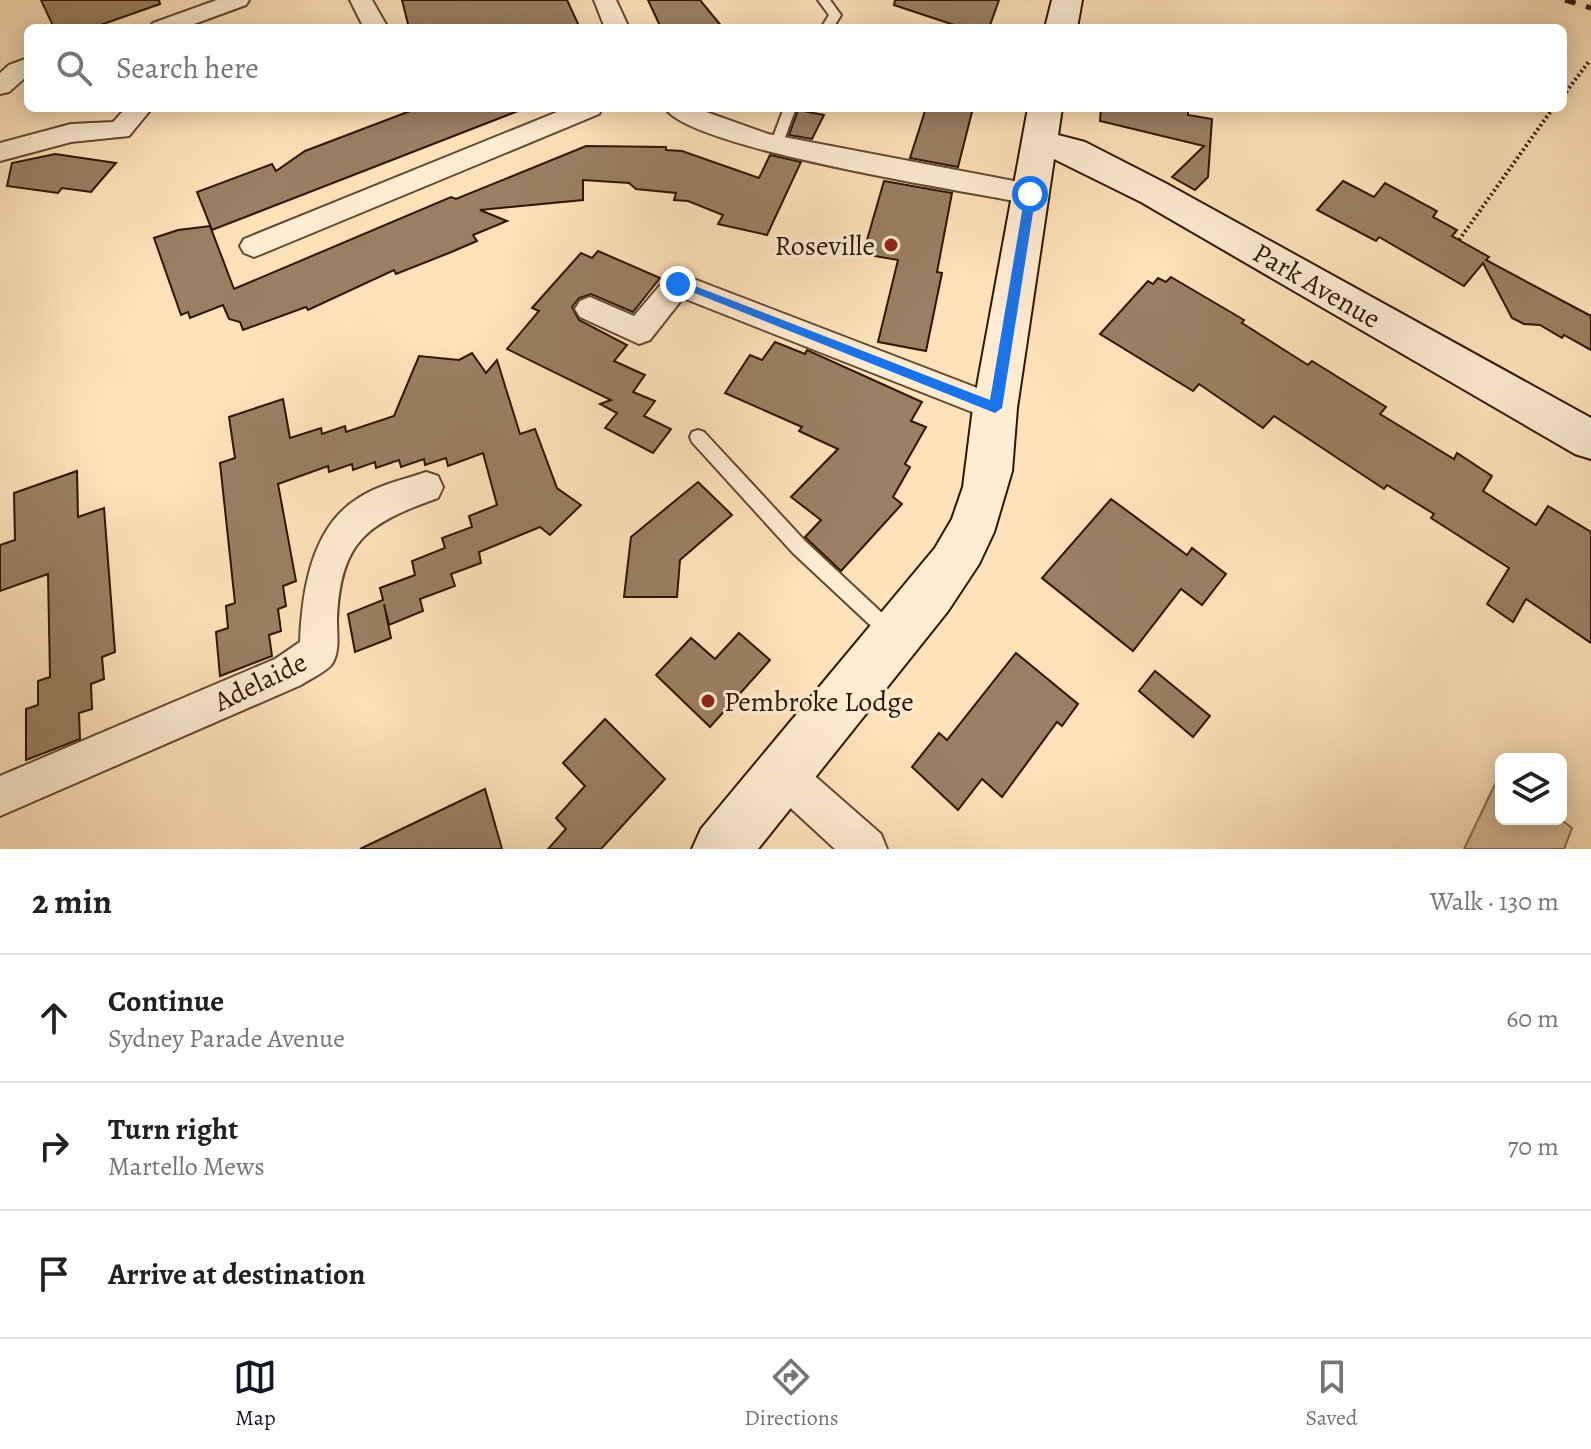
<!DOCTYPE html>
<meta charset="utf-8">
<style>
:root{--surface:#fff;--page:#f6f6f6;--text:#202124;--muted:#757577;--line:#e0e0e0;--accent:#111827}
body{margin:0;font-family:Alegreya,serif;background:var(--page);color:var(--text)}
.controls{position:absolute;right:24px;bottom:24px;display:grid;overflow:hidden;border-radius:12px;box-shadow:0 4px 20px #0003}
.controls button{width:72px;height:72px;display:grid;place-items:center;padding:0;border:0;border-bottom:2px solid var(--line);background:var(--surface);color:var(--text);font:40px sans-serif}
.stop{position:absolute;width:24px;height:24px;margin:-18px;border:6px solid #1a73e8;border-radius:50%;background:#fff}
.stop.end{background:#1a73e8;border-color:#fff;box-shadow:0 2px 8px #0008}
.list{margin:0;padding:0;list-style:none}
h2{display:flex;justify-content:space-between;align-items:center;height:104px;margin:0;padding:0 32px;font-size:34px}
h2 small{font-size:26px;font-weight:400;color:var(--muted)}
.list li{display:grid;grid-template-columns:52px 1fr auto;gap:24px;align-items:center;box-sizing:border-box;height:128px;padding:0 32px;border-top:2px solid var(--line)}
.list b{display:block;font-size:30px;white-space:nowrap}
.list p{margin:0;font-size:26px;white-space:nowrap;color:var(--muted)}
.list em{font-size:26px;font-style:normal;color:var(--muted)}
.icon{flex:none;width:44px;height:44px;fill:none;stroke:currentColor;stroke-width:2;stroke-linecap:round;stroke-linejoin:round}
.map{position:relative;flex:none;width:1591px;height:849px;overflow:hidden}
.search{position:absolute;background:var(--surface);box-shadow:0 4px 20px #0003;left:24px;right:24px;top:24px;height:88px;display:flex;align-items:center;gap:20px;box-sizing:border-box;padding:0 28px;border-radius:12px;color:var(--muted);font-size:30px}
.sheet{height:488px;background:var(--surface)}
nav{display:flex;justify-content:space-around;align-items:center;box-sizing:border-box;height:112px;border-top:2px solid var(--line);background:var(--surface);font-size:22px;color:var(--muted)}
nav a{display:grid;justify-items:center;gap:4px}
nav .on{color:var(--accent)}
.map>svg:first-child{display:block}
.green{fill:#dcbf9b;stroke:#866a4e;stroke-width:2}
.building{fill:#9b7f62;stroke:#2f1402;stroke-width:2}
.lines{fill:none;stroke-linecap:round;stroke-linejoin:round}
.lane-casing{stroke:#634830;stroke-width:4}
.street-casing{stroke:#634830;stroke-width:4}
.secondary-casing{stroke:#2f1402;stroke-width:4}
.path{stroke:#2f1402;stroke-width:4;stroke-dasharray:2 3;stroke-linecap:butt}
.lane{fill:#ffecd2;fill-rule:evenodd}
.street{fill:#ffecd2;fill-rule:evenodd}
.secondary{fill:#ffecd2;fill-rule:evenodd}
.rail{stroke:#2f1402;stroke-width:5;stroke-dasharray:11 11;stroke-linecap:butt}
.route{fill:#1a73e8}
.poi-dot{fill:#8f2418;stroke:#ffecd2;stroke-width:3}
.labels{text-anchor:middle;stroke-width:6;stroke-linejoin:round;paint-order:stroke}
.poi-label{font-size:28px;fill:#2f1402;stroke:#ffecd2;text-anchor:end}
.street-label{font-size:28px;fill:#2f1402;stroke:#ffecd2}
</style>
<div class="map">
<svg width="1591" height="849" viewBox="0 0 1591 849">
<rect width="100%" height="100%" fill="#ffe2ba"/>
<filter id="stains"><feTurbulence type="fractalNoise" baseFrequency=".0025" numOctaves="4"/><feColorMatrix values="0 0 0 0 .2 0 0 0 0 .09 0 0 0 0 .02 0 0 0 .5 -.17"/></filter>
<radialGradient id="worn" r=".72"><stop offset=".6" stop-color="#630" stop-opacity="0"/><stop offset="1" stop-color="#630" stop-opacity=".3"/></radialGradient>
<!-- green -->
<path class="green" d="M1499,776L1501,819H1560L1572,828L1564,849H1464Z"/>
<!-- building -->
<g class="building">
<path d="M41,0H159L160,4L92,28H54Z"/>
<path d="M402,0H567L580,28H409Z"/>
<path d="M648,0H700L723,28H661Z"/>
<path d="M895,0H999L989,28H963L894,5Z"/>
<path d="M418,108L523,109L212,230L197,192L272,164L276,171L305,151Z"/>
<path d="M926,108H973L958,167L910,158Z"/>
<path d="M1101,108H1188V115L1212,119L1208,177L1195,190L1172,177L1204,146L1100,121Z"/>
<path d="M798,110L824,115L812,139L789,135Z"/>
<path d="M586,146L666,147V150L682,151L759,178L770,155L801,162L767,235L718,224L723,215L688,201L674,200L676,193L636,189L629,183L583,180V200L480,210L507,221L473,235L477,241L449,253L396,274L394,270L308,310L306,307L243,330L240,322L229,319L223,305L190,318L188,312L181,315L154,238L178,230L210,226L234,289L451,197L456,199Z"/>
<path d="M55,154L116,163L91,192L62,188L58,193L7,186L12,163Z"/>
<path d="M884,181L952,193L937,272L942,273L926,351L878,342L898,260L863,254Z"/>
<path d="M1343,181L1374,197L1385,183L1437,211L1433,217L1457,230L1452,236L1489,257L1486,260L1591,316V350L1564,335L1562,338L1540,325L1524,324L1512,318L1483,263L1464,286L1379,237L1376,241L1317,210Z"/>
<path d="M598,251L660,278L633,312L591,294L579,298L572,307L579,320L627,345L614,361L645,375L633,392L655,401L644,416L671,429L653,453L605,428L617,413L600,404L611,400L507,349L539,311L532,308L581,253L592,258Z"/>
<path d="M1171,277L1244,320L1242,323L1308,365L1312,361L1386,407L1380,414L1454,459L1457,453L1492,476L1483,491L1536,525L1548,506L1591,532V643L1526,599L1513,622L1487,604L1509,568L1431,518L1434,514L1387,485L1384,489L1274,416L1263,428L1199,384L1193,391L1100,334L1148,281L1153,284L1158,278L1166,282Z"/>
<path d="M775,342L805,354L807,350L922,402L911,421L926,427L905,464L910,467L893,497L902,504L841,571L805,537L821,520L791,497L838,449L799,431L802,427L725,393L750,355L762,360Z"/>
<path d="M472,353L486,373L497,360L520,434L535,429L557,488L581,505L550,535L540,527L479,552L481,563L451,574L455,586L420,599L423,611L389,625L384,604L391,638L355,652L348,614L383,600L380,588L415,575L412,561L445,548L442,538L472,527L469,516L497,505L483,453L448,466L446,458L425,465L424,459L401,467L399,460L376,468L375,462L353,470L352,464L329,472L328,466L278,484L296,581L283,586L286,606L278,609L281,631L269,635L272,656L220,676L216,632L228,628L226,606L235,603L220,463L235,458L229,417L283,399L290,438L321,428L322,434L345,426L346,432L394,416L419,356L459,360Z"/>
<path d="M77,471L78,517L104,508L115,652L102,657L104,679L91,684L92,709L79,713L80,739L26,760V709L38,705V681L50,677L48,574L0,591V545L15,540L14,493Z"/>
<path d="M698,482L732,515L680,560L677,597H624L631,537Z"/>
<path d="M1111,499L1187,555L1192,548L1226,574L1202,605L1181,589L1133,651L1042,578Z"/>
<path d="M739,633L770,660L710,727L656,675L691,638L715,659Z"/>
<path d="M1016,653L1078,704L1062,726L1057,722L1002,797L982,779L958,810L912,767L939,733L947,740Z"/>
<path d="M1155,671L1210,716L1193,737L1139,691Z"/>
<path d="M605,719L665,779L601,849H548L566,829L556,818L585,786L563,763Z"/>
<path d="M485,789L502,849H360Z"/>
</g>
<g class="lines">
<!-- lane casing -->
<g class="lane-casing">
<g id="lane">
<path d="M818,0H830L841,15L833,28H821L829,15Z"/>
<path d="M784,108H796L782,145L776,149L770,145Z"/>
<path d="M698,430L704,432L805,541L896,626L899,632L896,638L890,641L884,638L793,553L692,442L690,437L692,432Z"/>
</g>
</g>
<!-- street casing -->
<g class="street-casing">
<g id="street">
<path d="M217,0H249L246,5L183,28H149L153,23Z"/>
<path d="M350,0H372L388,28H364Z"/>
<path d="M594,0H616L629,28H605Z"/>
<path d="M28,58V75L9,92L0,94V73L9,65Z"/>
<path d="M126,108H152L129,136L71,142L0,161V143L71,124L113,122Z"/>
<path d="M567,108H602L599,114L264,253L254,257L244,253L240,246L244,239Z"/>
<path d="M665,108H695L768,134L1030,184L1039,187L1043,194L1039,201L1030,204C971,192 690,149 665,108Z"/>
<path d="M678,273L1006,399L1011,408L1006,417L995,421L683,298L650,340L639,344L580,317L575,309L580,301L590,297L634,316L668,276Z"/>
<path d="M426,472L438,476L443,487L438,498C368,523 340,540 337,621C337,634 340,652 332,664C326,672 310,679 301,685L0,816V776L275,659L300,642C302,592 311,528 357,499C377,485 403,480 426,472Z"/>
<path d="M786,757L800,763L881,834L887,849H835L772,791L766,777L772,763Z"/>
</g>
</g>
<!-- secondary casing -->
<g class="secondary-casing">
<g id="secondary">
<path d="M1052,0H1082L1077,28H1045Z"/>
<path d="M1028,108H1062L1058,135L1085,142L1167,184L1591,418V459L1575,454L1141,202L1054,159L1017,408L1012,471L994,532L979,564L948,611L758,849H692L701,829L935,548L952,519L963,487L973,408Z"/>
</g>
</g>
<!-- path -->
<g class="path">
<path d="M1563,96L1590,60"/>
<path d="M1459,240L1553,108"/>
</g>
<!-- lane -->
<use href="#lane" class="lane"/>
<!-- street -->
<use href="#street" class="street"/>
<!-- secondary -->
<use href="#secondary" class="secondary"/>
<!-- rail -->
<path class="rail" d="M1565,0L1591,8"/>
</g>
<!-- route -->
<path class="route" d="M1030,190L1036,194L1002,408L995,413L672,284L682,281L990,400L1025,194Z"/>
<!-- markers -->
<g class="poi-dot">
<circle cx="891" cy="245" r="8"/>
<circle cx="708" cy="701" r="8"/>
</g>
<g class="labels">
<!-- poi labels -->
<g class="poi-label">
<text x="875" y="255">Roseville</text>
<text x="724" y="711" text-anchor="start">Pembroke Lodge</text>
</g>
<!-- street labels -->
<g class="street-label">
<text transform="translate(1317 285) rotate(30)" y="10">Park Avenue</text>
<text transform="translate(260 681) rotate(-26)" y="10">Adelaide</text>
</g>
</g>
<rect width="100%" height="100%" filter="url(#stains)"/>
<rect width="100%" height="100%" fill="url(#worn)"/>
</svg>
<div class="controls">
<button><svg class="icon" aria-label="layers" viewBox="0 0 24 24"><path d="M12 4l9 5-9 5-9-5zM3 14l9 5 9-5"/></svg></button>
</div>
<div class="stop" style="left:1030px;top:194px"></div>
<div class="stop end" style="left:678px;top:284px"></div>
<div class="search"><svg class="icon" aria-label="search" viewBox="0 0 24 24"><circle cx="10" cy="10" r="6"/><path d="M15 15l6 6"/></svg>Search here</div>
</div>
<section class="sheet">
<h2>2 min<small>Walk · 130 m</small></h2>
<ul class="list">
<li><svg class="icon" aria-label="ahead" viewBox="0 0 24 24"><path d="M12 20V5M6 11l6-6 6 6"/></svg><div><b>Continue</b><p>Sydney Parade Avenue</p></div><em>60 m</em></li>
<li><svg class="icon" aria-label="right" viewBox="0 0 24 24"><path d="M7 20v-9h11M14 6l5 5-5 5"/></svg><div><b>Turn right</b><p>Martello Mews</p></div><em>70 m</em></li>
<li><svg class="icon" aria-label="arrive" viewBox="0 0 24 24"><path d="M6 21V4h12l-3 4 3 4H6"/></svg><div><b>Arrive at destination</b></div></li>
</ul>
</section>
<nav>
<a class="on"><svg class="icon" aria-label="map" viewBox="0 0 24 24"><path d="M3 6l6-2 6 2 6-2v14l-6 2-6-2-6 2zM9 4v14M15 6v14"/></svg>Map</a>
<a><svg class="icon" aria-label="directions" viewBox="0 0 24 24"><path d="M12 3l9 9-9 9-9-9zM9 14v-3h6M13 9l2 2-2 2"/></svg>Directions</a>
<a><svg class="icon" aria-label="saved" viewBox="0 0 24 24"><path d="M7 4h10v16l-5-4-5 4z"/></svg>Saved</a>
</nav>
